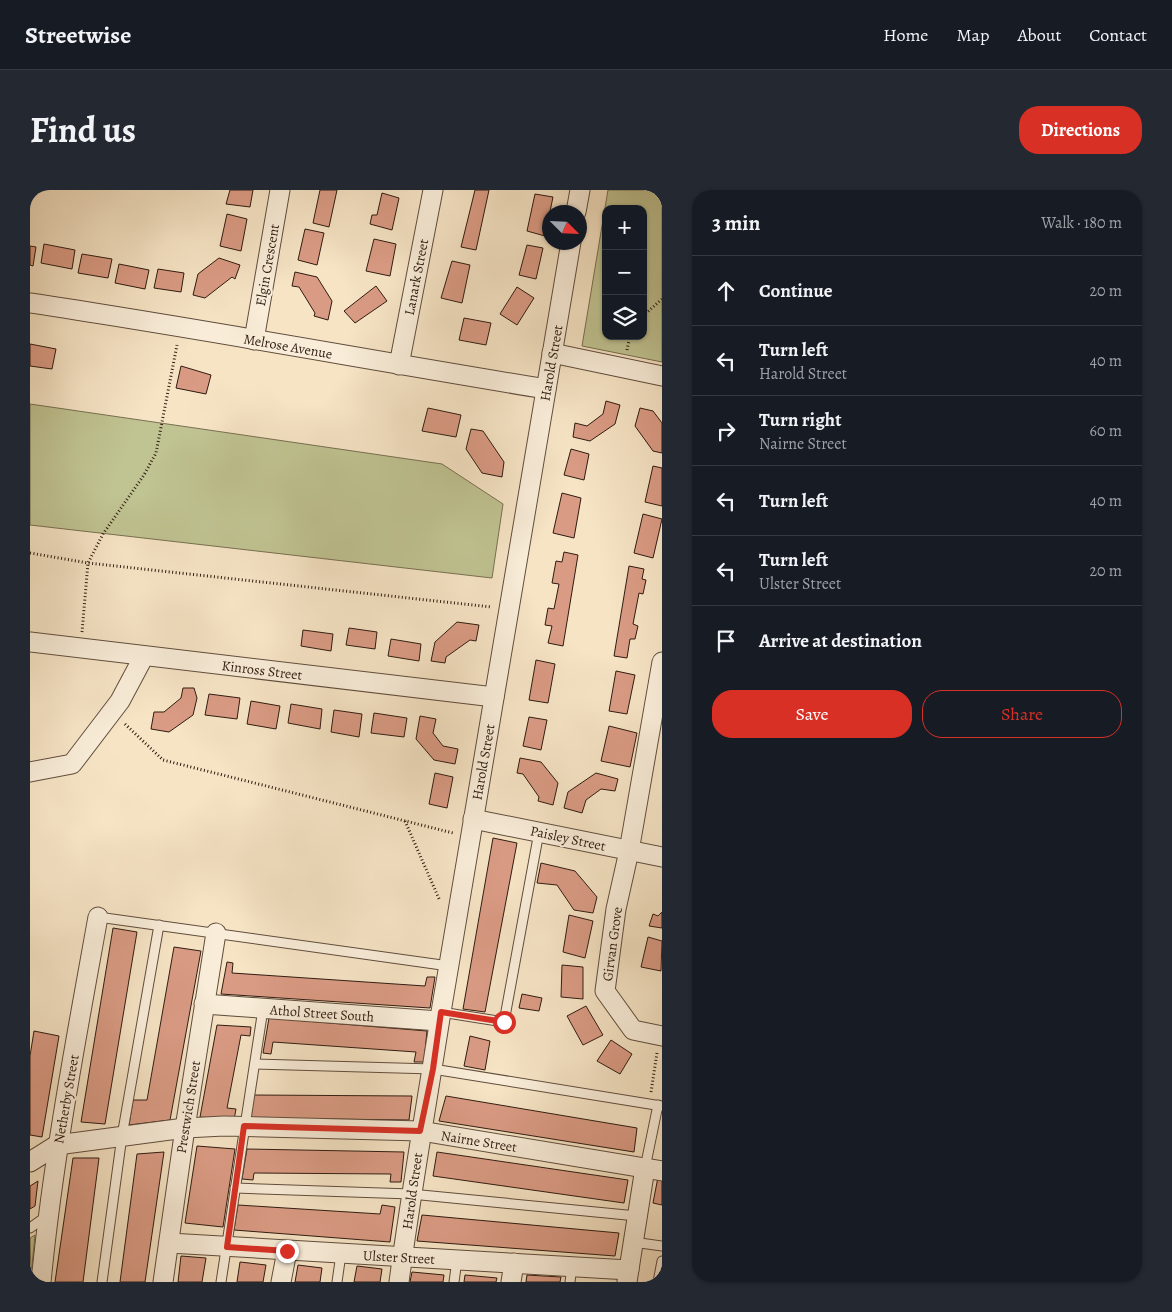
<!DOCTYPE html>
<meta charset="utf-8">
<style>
:root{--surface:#171b24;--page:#242831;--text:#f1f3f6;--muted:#9ea1a6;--line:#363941;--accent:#d93025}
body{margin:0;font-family:Alegreya,serif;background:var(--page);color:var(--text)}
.controls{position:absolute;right:15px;top:15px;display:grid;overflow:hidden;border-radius:10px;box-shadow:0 1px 4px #0004}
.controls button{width:45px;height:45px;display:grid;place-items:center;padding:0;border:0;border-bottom:1px solid var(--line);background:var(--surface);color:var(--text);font:25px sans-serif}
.compass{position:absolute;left:512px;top:15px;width:45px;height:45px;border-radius:50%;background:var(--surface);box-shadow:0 1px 4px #0004;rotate:114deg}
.stop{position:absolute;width:15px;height:15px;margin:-11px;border:4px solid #d93025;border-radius:50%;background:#fff}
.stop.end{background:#d93025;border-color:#fff;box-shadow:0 1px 5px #0008}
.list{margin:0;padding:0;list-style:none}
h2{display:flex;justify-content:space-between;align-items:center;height:65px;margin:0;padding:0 20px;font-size:21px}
h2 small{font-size:16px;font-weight:400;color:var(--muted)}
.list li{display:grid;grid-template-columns:32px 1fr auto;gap:15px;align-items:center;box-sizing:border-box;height:70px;padding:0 20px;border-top:1px solid var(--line)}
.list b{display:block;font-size:19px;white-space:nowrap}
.list p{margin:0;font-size:16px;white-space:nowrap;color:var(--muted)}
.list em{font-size:16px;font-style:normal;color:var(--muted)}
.actions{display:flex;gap:10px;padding:15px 20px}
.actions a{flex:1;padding:11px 0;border:1px solid var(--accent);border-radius:20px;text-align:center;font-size:18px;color:var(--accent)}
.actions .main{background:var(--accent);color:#fff}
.icon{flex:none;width:28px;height:28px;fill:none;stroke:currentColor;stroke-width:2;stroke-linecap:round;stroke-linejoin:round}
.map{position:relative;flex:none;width:632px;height:1092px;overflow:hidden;border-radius:20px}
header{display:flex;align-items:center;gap:30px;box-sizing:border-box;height:70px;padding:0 25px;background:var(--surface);border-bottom:1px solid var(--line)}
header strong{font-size:24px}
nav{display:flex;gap:28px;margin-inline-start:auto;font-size:18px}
.intro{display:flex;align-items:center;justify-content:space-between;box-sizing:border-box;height:120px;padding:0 30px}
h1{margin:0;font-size:35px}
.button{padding:12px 22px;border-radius:20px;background:var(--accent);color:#fff;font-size:18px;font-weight:700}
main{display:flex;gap:30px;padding:0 30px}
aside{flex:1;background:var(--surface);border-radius:20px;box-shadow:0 1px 4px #0004}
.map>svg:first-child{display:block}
.green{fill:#c0c392;stroke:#786f51;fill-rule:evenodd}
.building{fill:#da9b84;stroke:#2f1b10}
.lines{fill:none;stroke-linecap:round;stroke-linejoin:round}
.lane-casing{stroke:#614d3d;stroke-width:11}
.street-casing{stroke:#614d3d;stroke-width:21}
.path{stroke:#2f1b10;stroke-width:3;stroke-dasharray:1 2.5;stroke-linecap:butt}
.lane{stroke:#f9edd9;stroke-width:9}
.street{stroke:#f9edd9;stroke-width:19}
.route{stroke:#d93025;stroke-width:6}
.labels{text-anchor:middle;stroke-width:4.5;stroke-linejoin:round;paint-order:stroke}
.street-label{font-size:14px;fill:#2f1b10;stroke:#f9edd9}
</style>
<header>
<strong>Streetwise</strong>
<nav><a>Home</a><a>Map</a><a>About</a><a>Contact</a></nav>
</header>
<div class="intro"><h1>Find us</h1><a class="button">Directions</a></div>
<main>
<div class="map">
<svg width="632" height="1092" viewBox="0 0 632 1092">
<rect width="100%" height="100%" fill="#f6e4c5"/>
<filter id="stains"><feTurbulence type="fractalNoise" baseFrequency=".004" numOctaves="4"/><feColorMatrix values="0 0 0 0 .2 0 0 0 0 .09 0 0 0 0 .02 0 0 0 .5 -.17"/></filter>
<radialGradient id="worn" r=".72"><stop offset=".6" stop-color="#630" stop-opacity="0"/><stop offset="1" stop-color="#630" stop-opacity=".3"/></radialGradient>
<!-- green -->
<g class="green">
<path d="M578,0H632V172L552,156ZM576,19H613V146H576Z"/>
<path d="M0,214L412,274L473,314L462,388L0,335Z"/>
<path d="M5,1045L1,1086L0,1048Z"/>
</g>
<!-- building -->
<g class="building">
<path d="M200,0H223L220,17L196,14Z"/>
<path d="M290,0H307L299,37L283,33Z"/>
<path d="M445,0H459L446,60L431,57Z"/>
<path d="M352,3L369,8L362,40L340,34L342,25H347Z"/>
<path d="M505,4L523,7L515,46L497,41Z"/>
<path d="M197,24L217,29L211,61L190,56Z"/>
<path d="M275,39L294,43L287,75L268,70Z"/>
<path d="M344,49L366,54L360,86L336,81Z"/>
<path d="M14,54L45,60L42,79L11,73Z"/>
<path d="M497,55L513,58L506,89L489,85Z"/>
<path d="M0,56L6,57L3,76L0,75Z"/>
<path d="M52,64L82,69L78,88L48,83Z"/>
<path d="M189,68L210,75L205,89L202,87L175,108L163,105L168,84Z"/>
<path d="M422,71L440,75L432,113L411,108Z"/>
<path d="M89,74L119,80L115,99L85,93Z"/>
<path d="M128,79L154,83L151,102L124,98Z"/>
<path d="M265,82L287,87L302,111L298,130L284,126L285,123L269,97L262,96Z"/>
<path d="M346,96L357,111L325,133L314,121Z"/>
<path d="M487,97L504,108L487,135L470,124Z"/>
<path d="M434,128L461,133L456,155L429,150Z"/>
<path d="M0,154L26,159L22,179L0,176Z"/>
<path d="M151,176L181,185L176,204L146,198Z"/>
<path d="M576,211L590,215L585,234L560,251L543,247L545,233L557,236L573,224Z"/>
<path d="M398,218L431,225L426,247L392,241Z"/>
<path d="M610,218L623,221L632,233V263L623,261L605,236Z"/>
<path d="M441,239L453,241L474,272L472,287L452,283L436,259Z"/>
<path d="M541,259L559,264L554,290L534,285Z"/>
<path d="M623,276L632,278V316L615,312Z"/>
<path d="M532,303L551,308L544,348L523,343Z"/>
<path d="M613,324L632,329L623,368L604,363Z"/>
<path d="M534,362L548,365L533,456L518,453L522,436L515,435L518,418L524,419L529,394L522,393L526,371L532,372Z"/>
<path d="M599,376L614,379L612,389L616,390L613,404L609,403L603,434L608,436L605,449H600L597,468L584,466Z"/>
<path d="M427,432L449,435L446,451L440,450L416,467L415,473L401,471L405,452Z"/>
<path d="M319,438L347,442L345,459L316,455Z"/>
<path d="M273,440L303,444L301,461L271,456Z"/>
<path d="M361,449L391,454L389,471L358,466Z"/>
<path d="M506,470L525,474L518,513L499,510Z"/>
<path d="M586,481L605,485L597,524L579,521Z"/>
<path d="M153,498H164L167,508L163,525L139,542L121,539L124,522H134L151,508Z"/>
<path d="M179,504L210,508L207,529L175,525Z"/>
<path d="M221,511L250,516L246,539L217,534Z"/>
<path d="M261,514L292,519L290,539L258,533Z"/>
<path d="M304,520L332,524L329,547L301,542Z"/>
<path d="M344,523L377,528L374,547L341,543Z"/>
<path d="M390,526L406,529L403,543L413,556L428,559L425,574L404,570L386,549Z"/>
<path d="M499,527L517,530L511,560L493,556Z"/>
<path d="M579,536L607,543L600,577L571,571Z"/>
<path d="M490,568L511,572L528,593L523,615L508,611L509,607L493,584L487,583Z"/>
<path d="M405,583L423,587L417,618L399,614Z"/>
<path d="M566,583L588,589L585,601L571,599L556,610L552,623L534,618L538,602Z"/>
<path d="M463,648L487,653L455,822L433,819Z"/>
<path d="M511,673L545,681L567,707L563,723L544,720L527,695L507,693Z"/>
<path d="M632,722V738L619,736L623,724L628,726Z"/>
<path d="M539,725L563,731L555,768L533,762Z"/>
<path d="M83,738L107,742L75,934L51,932Z"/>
<path d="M618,747L632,751L631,781L611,777Z"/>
<path d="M144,757L171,761L140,930L99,935L103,910H117Z"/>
<path d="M197,772L203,773L202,783L395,796L397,787H405L400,818L191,804Z"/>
<path d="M532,775L553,777V809L531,807Z"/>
<path d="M492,804L512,808L509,821L489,818Z"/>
<path d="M556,816L573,845L553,855L537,826Z"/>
<path d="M239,828L397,841L394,872H384L386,862L243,852L241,864L233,863Z"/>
<path d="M187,835L221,837L220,846L211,845L197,918L206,919L204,930L170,927Z"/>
<path d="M4,841L29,846L12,947L0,945V866Z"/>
<path d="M440,846L460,851L455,880L434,876Z"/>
<path d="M581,850L602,864L590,884L567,871Z"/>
<path d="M222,905L382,906L379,930L219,928Z"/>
<path d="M416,906L607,938L604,962L409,931Z"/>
<path d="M167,956L205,959L193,1037L155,1033Z"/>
<path d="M217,959L374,962L371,992H360L361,984L224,983L223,990L212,989Z"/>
<path d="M134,962L115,1092H90L107,964Z"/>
<path d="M407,962L598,990L594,1013L403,986Z"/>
<path d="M43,968H69L53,1092H25Z"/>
<path d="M628,987H632V1015L623,1013Z"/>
<path d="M8,991L5,1016L0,1019V996Z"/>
<path d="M208,1015L350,1024L352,1015L365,1017L360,1052L204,1040Z"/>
<path d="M392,1025L589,1043L585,1066L387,1051Z"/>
<path d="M151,1066L176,1068L172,1092H148Z"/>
<path d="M210,1072L236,1075L233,1092H207Z"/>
<path d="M268,1075L292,1078L290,1092H265Z"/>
<path d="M327,1076L352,1079L350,1092H324Z"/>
<path d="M382,1082L414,1085L413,1092H380Z"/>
<path d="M435,1085L467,1088L466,1092H434Z"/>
<path d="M497,1085L531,1087L530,1092H496Z"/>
</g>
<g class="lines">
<!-- lane casing -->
<g class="lane-casing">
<g id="lane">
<path d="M68,727L419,776"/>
<path d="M411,822L474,832L509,642"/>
<path d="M225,874L403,879L632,916"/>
<path d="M615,978L628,915"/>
<path d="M205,998L381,1004L607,1026"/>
<path d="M0,1038L17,1026"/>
<path d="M603,1052L632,1056"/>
<path d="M72,1092L92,946L129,735"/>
<path d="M191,1092L233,819"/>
<path d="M307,1092L311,1064"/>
<path d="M424,1092L427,1070"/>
<path d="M540,1092L542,1077"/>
<path d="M628,1092L632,1071"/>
</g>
</g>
<!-- street casing -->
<g class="street-casing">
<g id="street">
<path d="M546,22L550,0"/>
<path d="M0,113C173,139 344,171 516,199"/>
<path d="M224,150L250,0"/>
<path d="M522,163L632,186"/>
<path d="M369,175L403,0"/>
<path d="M0,452L464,507"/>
<path d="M632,472L599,661L586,719L575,801L603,840L632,846"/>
<path d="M0,582L42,574L90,511L114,466"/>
<path d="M443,629L632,667"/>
<path d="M174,814L409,831"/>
<path d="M0,972L27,955L155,938L194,936L391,941L632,981"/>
<path d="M139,1053L599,1080"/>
<path d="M11,1092C23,969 46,849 68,727"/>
<path d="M133,1092L155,938L186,743"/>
<path d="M251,1092L257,1061"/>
<path d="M369,1092C381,1002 397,912 411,822L541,52"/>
<path d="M481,1092L484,1073"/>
<path d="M597,1092L615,978"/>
</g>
</g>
<!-- path -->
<g class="path">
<path d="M613,126L632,109"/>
<path d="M597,160L600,146"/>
<path d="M0,363L58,373L461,417"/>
<path d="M52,442L58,373L73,344L114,285L126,263L147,155"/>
<path d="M95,534L133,570L423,643"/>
<path d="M375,631L410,711"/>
<path d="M621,902L627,863"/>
</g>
<!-- lane -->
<use href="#lane" class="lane"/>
<!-- street -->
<use href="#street" class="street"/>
</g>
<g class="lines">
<!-- route -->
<path class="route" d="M257,1061L197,1057L214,936L390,941L403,879L411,822L474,832"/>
</g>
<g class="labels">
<!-- street labels -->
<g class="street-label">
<text transform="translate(237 75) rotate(-80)" y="5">Elgin Crescent</text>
<text transform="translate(386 87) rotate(-79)" y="5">Lanark Street</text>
<text transform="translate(258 156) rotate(10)" y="5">Melrose Avenue</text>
<text transform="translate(521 173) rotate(-80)" y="5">Harold Street</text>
<text transform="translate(232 480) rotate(7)" y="5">Kinross Street</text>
<text transform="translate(453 572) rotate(-80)" y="5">Harold Street</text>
<text transform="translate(538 648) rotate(12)" y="5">Paisley Street</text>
<text transform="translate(582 754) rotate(-82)" y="5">Girvan Grove</text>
<text transform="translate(292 823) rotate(4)" y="5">Athol Street South</text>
<text transform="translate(36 909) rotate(-80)" y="5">Netherby Street</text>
<text transform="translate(158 917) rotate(-81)" y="5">Prestwich Street</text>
<text transform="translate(449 951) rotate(9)" y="5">Nairne Street</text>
<text transform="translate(382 1001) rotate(-82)" y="5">Harold Street</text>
<text transform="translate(369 1067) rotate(3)" y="5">Ulster Street</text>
</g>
</g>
<rect width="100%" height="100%" filter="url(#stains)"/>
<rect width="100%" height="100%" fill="url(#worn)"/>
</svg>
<div class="controls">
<button>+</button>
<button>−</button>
<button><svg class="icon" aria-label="layers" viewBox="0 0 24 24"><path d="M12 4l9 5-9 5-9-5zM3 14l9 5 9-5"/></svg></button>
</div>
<svg class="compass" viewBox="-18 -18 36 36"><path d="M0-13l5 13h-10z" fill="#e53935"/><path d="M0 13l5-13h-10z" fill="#9ea1a6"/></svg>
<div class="stop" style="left:474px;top:832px"></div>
<div class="stop end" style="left:257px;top:1061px"></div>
</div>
<aside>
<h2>3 min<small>Walk · 180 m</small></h2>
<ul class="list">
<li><svg class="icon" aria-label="ahead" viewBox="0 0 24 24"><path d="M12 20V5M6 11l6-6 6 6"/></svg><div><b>Continue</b></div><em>20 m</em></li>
<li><svg class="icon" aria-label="left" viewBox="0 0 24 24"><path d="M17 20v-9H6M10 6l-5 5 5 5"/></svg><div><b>Turn left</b><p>Harold Street</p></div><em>40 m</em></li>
<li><svg class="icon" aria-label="right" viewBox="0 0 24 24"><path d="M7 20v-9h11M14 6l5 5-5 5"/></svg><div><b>Turn right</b><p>Nairne Street</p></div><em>60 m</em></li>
<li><svg class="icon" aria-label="left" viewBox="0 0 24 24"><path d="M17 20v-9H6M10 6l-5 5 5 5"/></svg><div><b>Turn left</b></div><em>40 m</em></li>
<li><svg class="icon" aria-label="left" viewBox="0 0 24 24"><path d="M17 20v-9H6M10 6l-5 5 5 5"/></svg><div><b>Turn left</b><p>Ulster Street</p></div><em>20 m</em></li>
<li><svg class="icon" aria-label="arrive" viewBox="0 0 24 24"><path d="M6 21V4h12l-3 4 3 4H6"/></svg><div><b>Arrive at destination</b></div></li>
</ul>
<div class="actions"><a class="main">Save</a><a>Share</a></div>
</aside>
</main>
